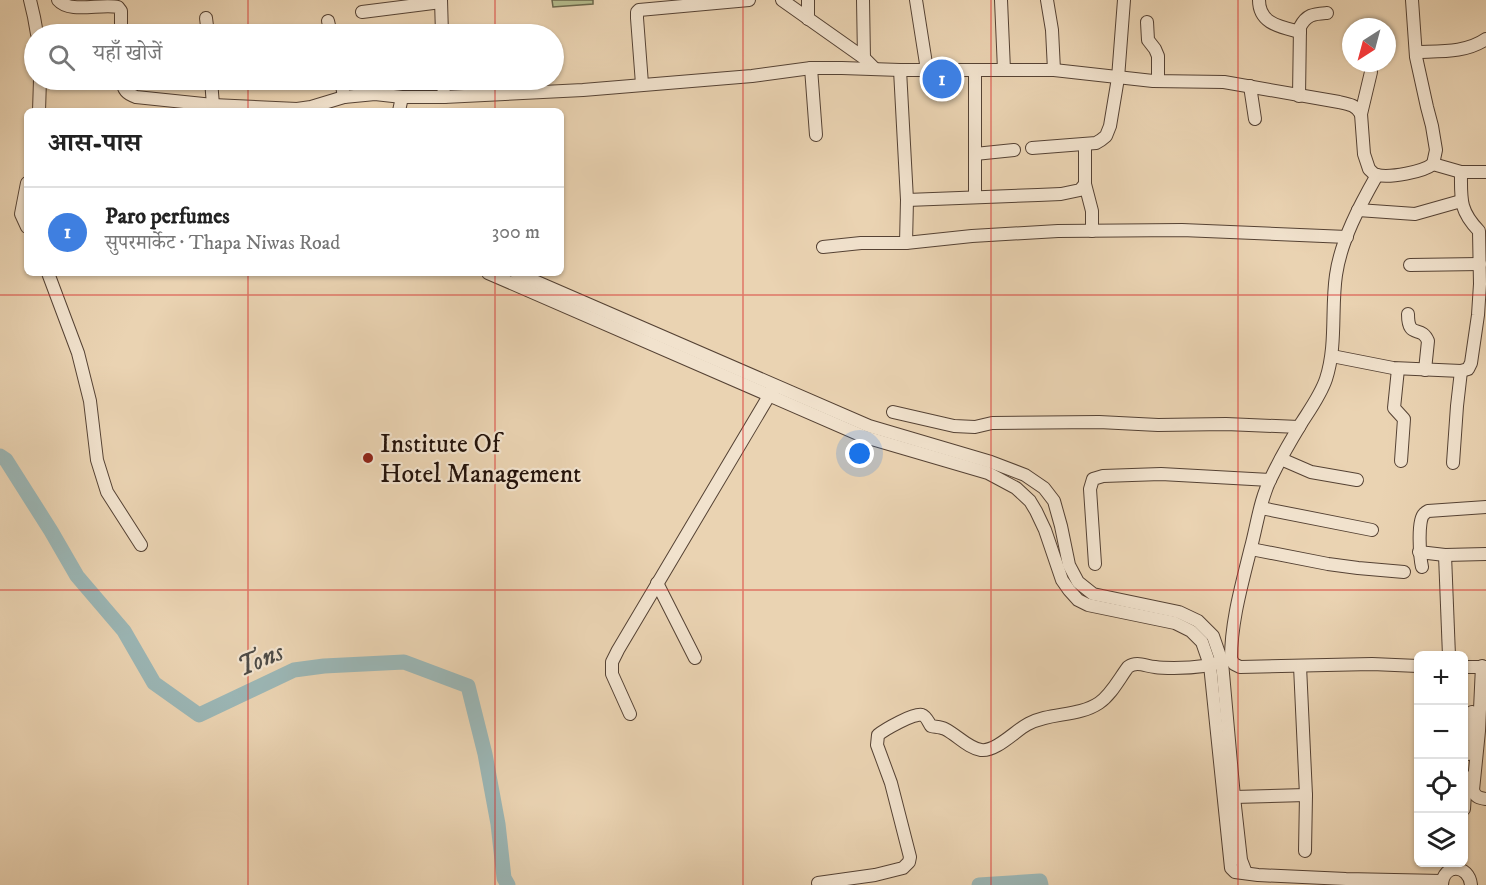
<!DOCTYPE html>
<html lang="hi">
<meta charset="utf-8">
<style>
:root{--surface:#fff;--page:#f2f2f2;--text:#222;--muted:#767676;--line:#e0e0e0;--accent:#8f2418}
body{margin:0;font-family:"IM FELL DW Pica","Noto Serif Devanagari",serif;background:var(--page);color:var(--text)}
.controls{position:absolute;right:18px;bottom:18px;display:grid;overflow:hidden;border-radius:9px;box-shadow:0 2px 4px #0004}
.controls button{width:54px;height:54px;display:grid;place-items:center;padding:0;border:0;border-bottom:2px solid var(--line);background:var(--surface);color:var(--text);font:30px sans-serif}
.compass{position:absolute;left:1342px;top:18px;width:54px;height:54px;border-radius:50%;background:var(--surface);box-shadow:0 2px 4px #0004;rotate:216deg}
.you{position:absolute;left:860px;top:454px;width:21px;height:21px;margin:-15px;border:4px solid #fff;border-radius:50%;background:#1a73e8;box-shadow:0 0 0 9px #1a73e833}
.badge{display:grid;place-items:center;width:39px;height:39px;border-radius:50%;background:var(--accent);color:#fff;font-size:20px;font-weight:700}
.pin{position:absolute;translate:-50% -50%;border:3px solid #fff;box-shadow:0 2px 6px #0006}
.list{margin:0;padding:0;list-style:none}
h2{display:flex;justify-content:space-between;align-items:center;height:78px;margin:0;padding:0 24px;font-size:26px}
h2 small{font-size:20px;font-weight:400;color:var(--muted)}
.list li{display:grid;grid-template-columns:39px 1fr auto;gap:18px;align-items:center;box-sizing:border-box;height:90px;padding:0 24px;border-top:2px solid var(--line)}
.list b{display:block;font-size:22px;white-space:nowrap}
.list p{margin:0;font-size:20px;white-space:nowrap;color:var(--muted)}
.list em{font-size:20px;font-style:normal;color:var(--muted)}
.icon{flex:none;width:33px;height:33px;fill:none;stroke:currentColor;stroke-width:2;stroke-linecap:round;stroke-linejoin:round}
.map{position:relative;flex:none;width:1486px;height:885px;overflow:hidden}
.search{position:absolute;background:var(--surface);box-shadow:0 2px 4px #0004;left:24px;top:24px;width:540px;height:66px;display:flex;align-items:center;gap:15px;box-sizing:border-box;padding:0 21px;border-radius:33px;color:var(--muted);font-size:22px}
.panel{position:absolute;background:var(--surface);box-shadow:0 2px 4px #0004;left:24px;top:108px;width:540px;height:168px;border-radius:9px}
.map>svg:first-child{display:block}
.green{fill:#b5bd8e;stroke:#6c684c;stroke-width:1.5}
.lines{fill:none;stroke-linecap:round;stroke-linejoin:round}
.river{stroke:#9bb6b5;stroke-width:15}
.minor-casing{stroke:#554234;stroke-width:14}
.minor{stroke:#f1e2cd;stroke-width:12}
.grid{fill:none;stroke:#d62828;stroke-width:1.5;stroke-opacity:0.55}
.poi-dot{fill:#8f2418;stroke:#f1e2cd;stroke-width:2}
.labels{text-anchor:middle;stroke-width:4.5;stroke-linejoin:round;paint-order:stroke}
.poi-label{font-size:26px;fill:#23120a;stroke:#f1e2cd;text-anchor:start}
.water-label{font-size:27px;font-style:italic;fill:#4d4b46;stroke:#f1e2cd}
</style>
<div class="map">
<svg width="1486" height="885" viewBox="0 0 1486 885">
<rect width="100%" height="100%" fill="#ead3b2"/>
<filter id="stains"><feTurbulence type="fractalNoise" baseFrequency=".00333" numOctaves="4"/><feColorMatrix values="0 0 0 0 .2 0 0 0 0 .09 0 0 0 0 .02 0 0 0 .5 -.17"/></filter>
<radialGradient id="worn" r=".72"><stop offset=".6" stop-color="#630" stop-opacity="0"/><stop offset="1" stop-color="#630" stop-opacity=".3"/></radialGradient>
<!-- green -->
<path class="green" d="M552,0H593V4L553,7Z"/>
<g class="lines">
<!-- river -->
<g class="river">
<path d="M0,456L6,460L51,531L77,576L124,631L154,683L199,715L294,670L324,666L404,662L468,686L485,754L498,824L504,878L508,885"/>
<path d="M979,885L1040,881L1041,885"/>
</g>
<!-- minor casing -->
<g class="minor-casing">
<g id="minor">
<path d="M30,0L34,17L37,34"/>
<path d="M58,0C70,14 101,3 118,7L121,11V34"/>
<path d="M441,0L442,34"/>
<path d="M782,0L864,58L874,68"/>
<path d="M863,0L864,58"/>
<path d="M916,0L927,70"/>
<path d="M1001,0L1004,70"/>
<path d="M1047,0L1052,30L1054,70"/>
<path d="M1259,0C1259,24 1281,27 1300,32"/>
<path d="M1412,0L1416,57L1427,107L1432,126L1436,150L1433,164"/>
<path d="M362,12L441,2"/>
<path d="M206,18L208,34"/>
<path d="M808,19V0"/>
<path d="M328,21L331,34"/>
<path d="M1147,22L1148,40L1155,49L1158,56V81"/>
<path d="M1416,52C1440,51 1466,53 1486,39"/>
<path d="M811,68L816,135"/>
<path d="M900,70L907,200L906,243"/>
<path d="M975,70V197"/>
<path d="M1371,72L1361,114L1364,154L1369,169C1372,172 1373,174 1377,175C1390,178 1423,172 1433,164"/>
<path d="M122,80C123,90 127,94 136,97L213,105L297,109L311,107L344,97L375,94L402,97H444L583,90L752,76L811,68H842L900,70H1054L1153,81L1224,82L1339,102C1349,104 1356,105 1361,114"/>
<path d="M211,80L213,105"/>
<path d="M341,80L344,97"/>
<path d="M443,80L444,97"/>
<path d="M642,84L637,18V12L639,10L749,0"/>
<path d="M1250,86L1255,119"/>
<path d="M1299,96L1300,27C1307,14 1314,14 1327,13"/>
<path d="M39,111L40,80"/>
<path d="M399,111L402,97"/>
<path d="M1032,148L1096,143L1101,140L1106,136L1110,126L1118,78L1124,0"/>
<path d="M975,154L1014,150"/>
<path d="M1433,164L1461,172H1486"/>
<path d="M27,183L21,214L27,227"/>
<path d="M1085,184L1092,211V231"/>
<path d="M907,200L1038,195L1061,194L1080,190L1085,184V144"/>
<path d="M1358,210L1415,214L1461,201"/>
<path d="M823,247L861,243H906L972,236L1058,231L1182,230L1347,237"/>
<path d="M1410,265L1480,264"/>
<path d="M48,273L78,353L90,401L97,460L107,492L141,545"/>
<path d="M488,273L865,437L988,473L1016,488L1030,501L1036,511L1045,530L1062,580L1069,590L1078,600L1088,605L1175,623L1191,631L1202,642L1210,665L1231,868L1235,872L1258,875L1346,879L1442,881"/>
<path d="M516,273L869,426L991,462L1025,475L1044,488L1054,501L1061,526L1069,565L1078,582L1093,594L1179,612L1198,621L1213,636L1222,662L1234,797L1241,860L1246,873"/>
<path d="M1408,314C1408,340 1421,324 1428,341L1425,370"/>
<path d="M1332,356L1393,368L1461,371L1468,369L1471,363L1478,315L1480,284L1479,231C1459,210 1461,199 1461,172"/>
<path d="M1398,369L1394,408L1404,419L1401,461"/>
<path d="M893,412L954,426L975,427L992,423L1099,422L1158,425L1226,424L1299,427"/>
<path d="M1281,459L1311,472L1357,480"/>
<path d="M1453,463L1457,406L1461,371"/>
<path d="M1261,508L1372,530"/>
<path d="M1251,549L1328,564L1358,568L1404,572"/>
<path d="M1419,552L1445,555L1486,554"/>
<path d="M1445,555L1449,656"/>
<path d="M1095,564L1090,489L1093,479L1103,476L1161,474L1270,480"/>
<path d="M1422,567C1420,558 1417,520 1424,514C1425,513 1426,512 1428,511L1486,507"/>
<path d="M657,583L695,658"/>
<path d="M1231,659L1234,664L1240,667L1372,664L1418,666"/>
<path d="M1300,666L1306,795L1305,851"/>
<path d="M1482,666L1479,731L1473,790C1475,797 1479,798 1486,799"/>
<path d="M1464,667H1486"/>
<path d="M630,714L612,674V662L618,650L773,389"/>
<path d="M1468,754L1472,712"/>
<path d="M1234,797L1306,795"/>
<path d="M1464,809L1466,777"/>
<path d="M818,883L875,875L903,868L909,862L910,857L891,783L877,745L878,735C884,730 915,712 922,715C926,716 929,723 931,726C936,727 941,727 945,729C957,735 968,748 981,750C996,752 1016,730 1028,724C1050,712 1078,717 1099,703C1111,695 1119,679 1128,667C1137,661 1145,666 1155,667C1161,668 1168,668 1174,668C1194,668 1213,666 1231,659C1231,621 1242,584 1251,547C1257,525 1260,499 1271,478C1280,459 1291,440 1302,422C1311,408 1321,394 1326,379C1337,345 1331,309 1336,275C1341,240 1360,205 1377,175"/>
<path d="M1442,885C1443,863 1469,864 1471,885"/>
</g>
</g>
<!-- minor -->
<use href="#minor" class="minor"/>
</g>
<!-- grid -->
<path class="grid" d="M248,0V34M495,0V34M743,0V885M991,0V885M1238,0V885M248,80V111M495,80V111M248,273V885M495,273V885M0,295H1486M0,590H1486"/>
<!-- markers -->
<circle class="poi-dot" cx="368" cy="458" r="6"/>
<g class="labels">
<!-- poi labels -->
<g class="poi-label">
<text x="380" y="452">Institute Of<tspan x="380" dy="30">Hotel Management</tspan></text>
</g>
<!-- water labels -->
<g class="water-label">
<text transform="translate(260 659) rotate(-23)" y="9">Tons</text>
</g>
</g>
<rect width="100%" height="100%" filter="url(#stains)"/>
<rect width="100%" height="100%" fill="url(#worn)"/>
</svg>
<div class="controls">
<button>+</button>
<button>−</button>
<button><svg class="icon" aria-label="locate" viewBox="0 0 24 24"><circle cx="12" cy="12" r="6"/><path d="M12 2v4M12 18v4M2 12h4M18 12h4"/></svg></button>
<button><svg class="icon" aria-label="layers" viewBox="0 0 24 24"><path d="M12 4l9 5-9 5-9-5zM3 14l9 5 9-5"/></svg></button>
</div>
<svg class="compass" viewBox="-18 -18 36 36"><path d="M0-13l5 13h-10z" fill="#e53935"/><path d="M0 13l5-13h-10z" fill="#767676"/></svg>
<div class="you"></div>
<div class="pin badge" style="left:942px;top:79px;background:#3f7fe0">1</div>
<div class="search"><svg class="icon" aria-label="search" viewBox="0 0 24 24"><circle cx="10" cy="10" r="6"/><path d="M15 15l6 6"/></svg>यहाँ खोजें</div>
<section class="panel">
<h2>आस-पास<small></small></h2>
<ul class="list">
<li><span class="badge" style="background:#3f7fe0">1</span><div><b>Paro perfumes</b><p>सुपरमार्केट · Thapa Niwas Road</p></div><em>300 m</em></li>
</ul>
</section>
</div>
